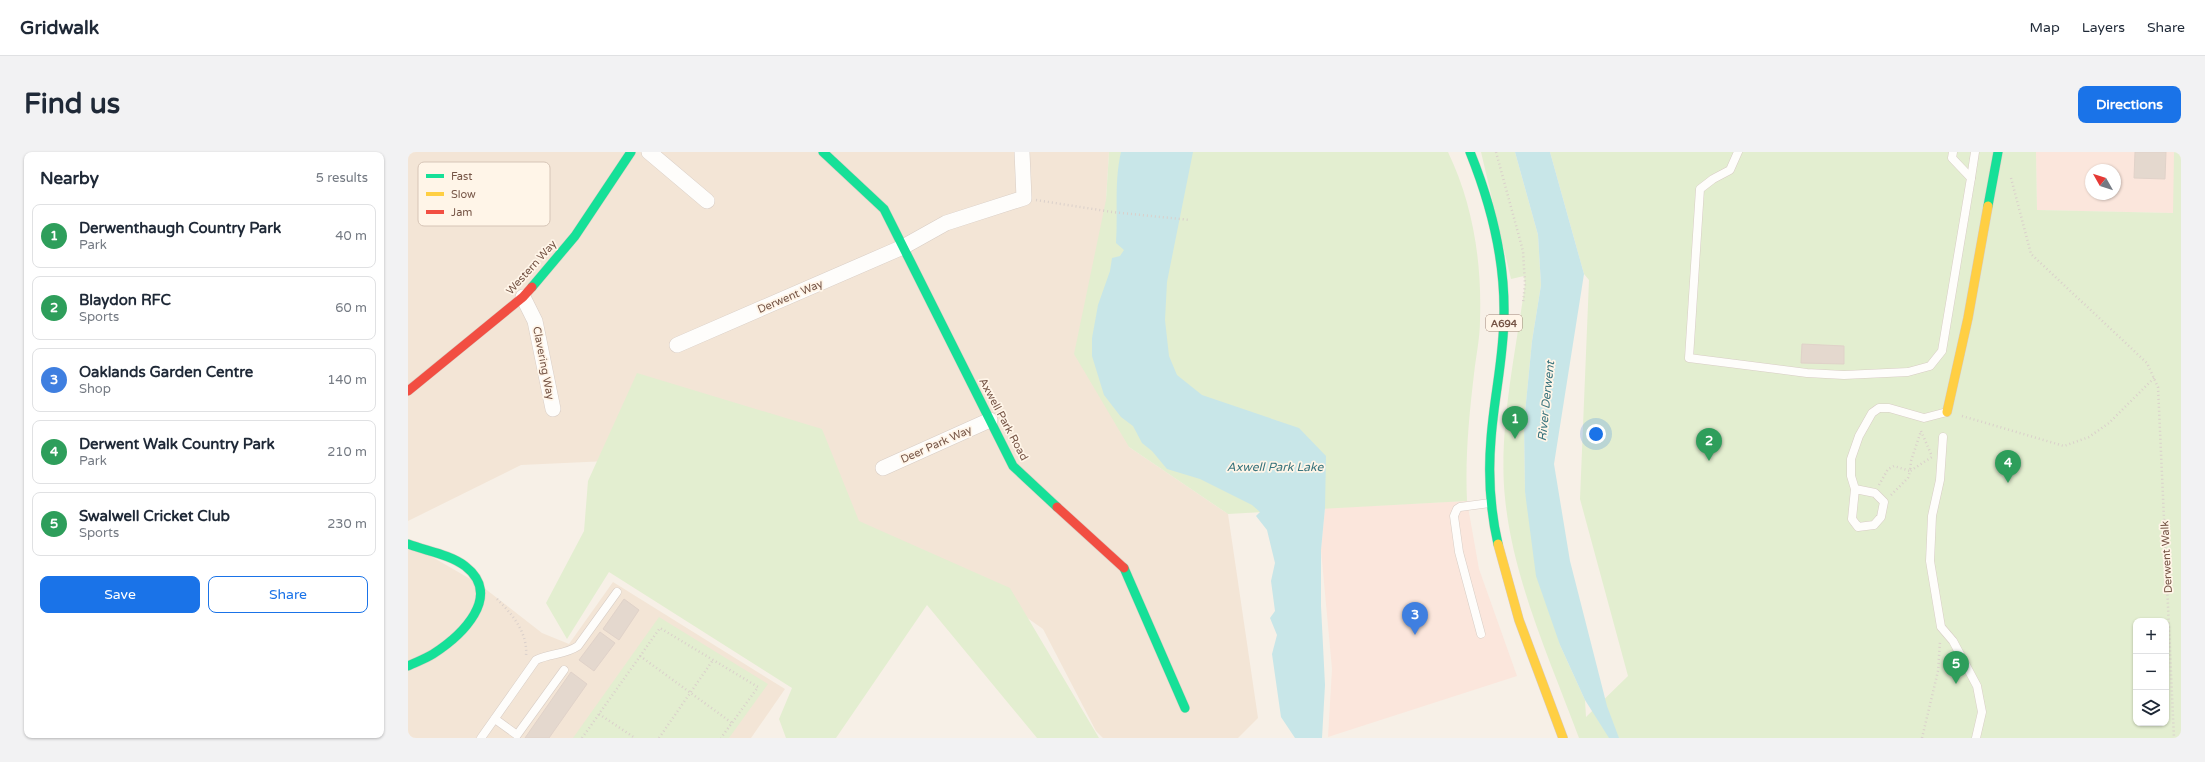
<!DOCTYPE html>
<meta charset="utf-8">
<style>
:root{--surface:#fff;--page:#f2f2f3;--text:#1f2937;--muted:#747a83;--line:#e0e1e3;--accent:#1a73e8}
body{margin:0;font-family:"Varela Round",sans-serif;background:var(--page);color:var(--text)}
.controls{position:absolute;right:12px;bottom:12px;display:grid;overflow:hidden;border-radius:8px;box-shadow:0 1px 3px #0004}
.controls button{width:36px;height:36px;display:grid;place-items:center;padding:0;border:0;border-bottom:1px solid var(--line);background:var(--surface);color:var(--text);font:20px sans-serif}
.compass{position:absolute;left:1677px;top:12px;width:36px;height:36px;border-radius:50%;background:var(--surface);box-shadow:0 1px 3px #0004;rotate:309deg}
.you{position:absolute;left:1188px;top:282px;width:14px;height:14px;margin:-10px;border:3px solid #fff;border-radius:50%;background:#1a73e8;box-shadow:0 0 0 6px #1a73e833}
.badge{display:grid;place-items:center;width:26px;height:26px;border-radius:50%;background:var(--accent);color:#fff;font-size:13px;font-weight:700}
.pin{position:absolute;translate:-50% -33px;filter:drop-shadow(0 1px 2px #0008)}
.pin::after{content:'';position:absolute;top:21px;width:14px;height:12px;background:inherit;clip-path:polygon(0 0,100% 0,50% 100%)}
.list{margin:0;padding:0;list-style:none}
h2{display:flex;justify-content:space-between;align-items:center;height:52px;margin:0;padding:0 16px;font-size:17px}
h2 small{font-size:13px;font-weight:400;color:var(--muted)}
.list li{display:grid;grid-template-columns:26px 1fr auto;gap:12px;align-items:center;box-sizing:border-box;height:64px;margin:0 8px 8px;padding:0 8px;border:1px solid var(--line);border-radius:8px}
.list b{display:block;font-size:15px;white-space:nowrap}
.list p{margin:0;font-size:13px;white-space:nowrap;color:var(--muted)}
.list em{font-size:13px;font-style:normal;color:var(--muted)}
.actions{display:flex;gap:8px;padding:12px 16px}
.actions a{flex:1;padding:9px 0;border:1px solid var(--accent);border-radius:8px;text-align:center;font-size:14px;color:var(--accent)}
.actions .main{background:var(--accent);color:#fff}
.icon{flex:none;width:22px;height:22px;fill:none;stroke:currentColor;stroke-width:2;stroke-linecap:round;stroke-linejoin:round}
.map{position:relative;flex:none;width:1773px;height:586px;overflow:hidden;border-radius:8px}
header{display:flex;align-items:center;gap:24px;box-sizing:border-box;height:56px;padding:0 20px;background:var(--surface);border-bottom:1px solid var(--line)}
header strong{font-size:19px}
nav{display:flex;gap:22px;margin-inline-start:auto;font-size:14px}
.intro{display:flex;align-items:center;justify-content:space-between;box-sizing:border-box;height:96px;padding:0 24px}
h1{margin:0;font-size:28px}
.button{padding:10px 18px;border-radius:8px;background:var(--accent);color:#fff;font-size:14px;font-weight:700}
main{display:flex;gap:24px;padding:0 24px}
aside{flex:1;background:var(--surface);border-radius:8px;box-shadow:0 1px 3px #0004}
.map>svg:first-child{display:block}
.residential{fill:#f3e5d6}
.commercial{fill:#fbe6dc;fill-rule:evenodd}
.green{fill:#e3eed0;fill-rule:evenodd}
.water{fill:#c8e6e8}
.building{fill:#e4d8ce;stroke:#e0d2c9}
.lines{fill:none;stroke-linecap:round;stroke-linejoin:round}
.lane-casing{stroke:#d8cdc5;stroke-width:9}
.street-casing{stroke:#d8cdc5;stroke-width:16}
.fast-casing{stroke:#d8ccc3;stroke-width:10}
.slow-casing{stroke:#d8ccc3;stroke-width:10}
.jam-casing{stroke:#d8ccc3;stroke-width:10}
.path{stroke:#dad0cb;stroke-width:2.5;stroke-dasharray:1 3;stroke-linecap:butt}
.lane{stroke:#fefdfb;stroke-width:8}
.street{stroke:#fefdfb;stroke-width:15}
.fast{stroke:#16e098;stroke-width:9}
.slow{stroke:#ffcf43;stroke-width:9}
.jam{stroke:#f24e42;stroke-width:9}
.labels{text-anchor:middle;stroke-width:3.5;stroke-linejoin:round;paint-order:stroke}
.shield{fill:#fff5e8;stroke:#9f8577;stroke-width:1}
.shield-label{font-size:10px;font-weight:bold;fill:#765546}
.street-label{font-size:11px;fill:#765546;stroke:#fff5e8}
.water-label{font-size:12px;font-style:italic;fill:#39747d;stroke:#fff5e8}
.key{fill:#fff5e8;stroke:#d6c5b7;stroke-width:1}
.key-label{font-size:11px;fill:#765546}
</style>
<header>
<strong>Gridwalk</strong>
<nav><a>Map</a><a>Layers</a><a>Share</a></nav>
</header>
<div class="intro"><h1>Find us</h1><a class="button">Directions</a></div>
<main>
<aside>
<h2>Nearby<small>5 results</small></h2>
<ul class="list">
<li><span class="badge" style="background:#2e9e5b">1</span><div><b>Derwenthaugh Country Park</b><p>Park</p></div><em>40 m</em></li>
<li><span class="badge" style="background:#2e9e5b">2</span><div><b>Blaydon RFC</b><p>Sports</p></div><em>60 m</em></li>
<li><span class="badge" style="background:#3f7fe0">3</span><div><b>Oaklands Garden Centre</b><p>Shop</p></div><em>140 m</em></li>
<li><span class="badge" style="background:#2e9e5b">4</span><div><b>Derwent Walk Country Park</b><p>Park</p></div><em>210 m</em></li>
<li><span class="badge" style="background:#2e9e5b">5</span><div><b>Swalwell Cricket Club</b><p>Sports</p></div><em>230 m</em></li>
</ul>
<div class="actions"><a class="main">Save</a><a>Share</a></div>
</aside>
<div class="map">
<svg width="1773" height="586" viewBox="0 0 1773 586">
<rect width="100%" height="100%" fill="#f7f0e7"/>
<!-- residential -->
<g class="residential">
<path d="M0,0H701L698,48L721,295L820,362L850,566L830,586H695L688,579L635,477L548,416L200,309L113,313L0,369Z"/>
<path d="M0,391L71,432L134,481L161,492L205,430L377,537L343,586H0Z"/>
</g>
<!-- commercial -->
<g class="commercial">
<path d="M1628,0H1766V61L1629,58ZM1683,18H1707V42H1683Z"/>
<path d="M1059,349L1071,417L1109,524L920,585L924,517L913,398L917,356Z"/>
</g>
<!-- green -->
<g class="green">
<path d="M701,0H1040C1065,52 1074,110 1072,168C1072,186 1068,204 1066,222C1061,264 1057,306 1059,349L820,362L721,295L666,202L698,48Z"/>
<path d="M1073,0H1107L1130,83L1133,133L1124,189L1116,271L1117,340L1152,493L1177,548L1178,565L1220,524L1172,347L1181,128L1176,122L1142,0H1628L1629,58L1765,61L1766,0H1773V586H1171C1143,510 1105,428 1097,346C1090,279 1108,199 1117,132L1116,124L1103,127ZM1728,469H1758V571H1728Z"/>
<path d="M229,221L414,277L451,369L602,436L691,586H629L519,453L428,586H378L371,567L384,536L201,420L159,487L138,451L176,379L180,329Z"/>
<path d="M251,465L360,532L321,586H165Z"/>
</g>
<!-- water -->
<g class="water">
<path d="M713,0H785L759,130L757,168L761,204L769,223L794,243L891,276L918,304L917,356L913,398V454L917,533L914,586H887L873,565L864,502L869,483L862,466L867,459L863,429L867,411L859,378L848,364L852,360L844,353L792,327L759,317L744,299L734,291L725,274L713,265L696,243L684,204V186L690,153L702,119L704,106L712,104L716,98L708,91C710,60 706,30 713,0Z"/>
<path d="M1107,0H1142L1176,122L1146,312L1162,409L1199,554L1211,586H1201L1177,548L1152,493L1128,424L1117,340L1116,271L1124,189L1133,133L1130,83Z"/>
</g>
<!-- building -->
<g class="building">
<path d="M1727,0H1758L1757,27L1726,26Z"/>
<path d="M1394,192L1436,194V212L1393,211Z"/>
<path d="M216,447L231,458L211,488L195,477Z"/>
<path d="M192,480L207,491L186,519L171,508Z"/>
<path d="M163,520L179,532L141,586H117Z"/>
</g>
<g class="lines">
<!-- lane casing -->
<g class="lane-casing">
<g id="lane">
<path d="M1330,0L1322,18L1305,27L1292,37L1281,206L1399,221L1436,223L1500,220L1522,214L1534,199L1563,26L1544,6L1545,0"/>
<path d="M1563,26L1567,0"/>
<path d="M1535,285L1532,328L1524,364L1522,409L1533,475L1545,489L1569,534L1574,560L1568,586"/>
<path d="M1447,337L1467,341L1476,350L1473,365L1466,373L1450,375L1444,367L1447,337L1443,324V307L1451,284L1464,261L1471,256H1481L1516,266L1539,260"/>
<path d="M1073,482L1051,400L1046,364L1049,357L1052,355L1082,351"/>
<path d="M87,567L109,583L156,518"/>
<path d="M73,586L128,508C142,501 157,503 170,494L209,440"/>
</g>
</g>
<!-- street casing -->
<g class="street-casing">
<g id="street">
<path d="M241,0L299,49"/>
<path d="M115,145L127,169L145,257"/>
<path d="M269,193L495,95L538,71L616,46L614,0"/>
<path d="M475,316L582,268"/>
</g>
</g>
<!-- fast casing -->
<g class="fast-casing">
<g id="fast">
<path d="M415,0L476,57L605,314L649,355"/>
<path d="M1062,0C1083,52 1097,106 1096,163C1096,204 1086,245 1083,287C1080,322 1082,357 1090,392"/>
<path d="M1580,54L1590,0"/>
<path d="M124,135L167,84L223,0"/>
<path d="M0,392C18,399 41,402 57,414C96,444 53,484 25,502C17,507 8,510 0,514"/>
<path d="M716,416L777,556"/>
</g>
</g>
<!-- slow casing -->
<g class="slow-casing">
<g id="slow">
<path d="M1539,260L1560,166L1580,54"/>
<path d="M1090,392L1111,468L1155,586"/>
</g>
</g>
<!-- jam casing -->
<g class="jam-casing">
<g id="jam">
<path d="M0,239L115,145L124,135"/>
<path d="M649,355L716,416"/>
</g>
</g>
<!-- path -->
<g class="path">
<path d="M1088,0L1115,99L1117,132L1115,151"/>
<path d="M1603,26L1623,102L1739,211L1750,235L1766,586"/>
<path d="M628,48L704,60L782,68"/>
<path d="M1554,264L1656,294L1681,285L1701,271L1747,225"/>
<path d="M1513,279L1523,302"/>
<path d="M1471,333L1480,317L1486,314L1502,319L1503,309L1513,279"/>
<path d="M1483,343L1500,326L1502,319L1524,305"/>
<path d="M89,447C105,463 120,481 118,504"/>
<path d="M232,504L324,571"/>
<path d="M191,562L227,586"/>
<path d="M174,586L252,476L350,535L313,586"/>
<path d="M251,586L305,508"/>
<path d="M1514,586L1530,519L1532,490"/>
</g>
<!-- lane -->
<use href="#lane" class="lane"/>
<!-- street -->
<use href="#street" class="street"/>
<!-- fast -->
<use href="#fast" class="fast"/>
<!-- slow -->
<use href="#slow" class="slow"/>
<!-- jam -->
<use href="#jam" class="jam"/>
</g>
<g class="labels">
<!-- shield labels -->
<rect class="shield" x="1078" y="163" width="36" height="16" rx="3"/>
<g class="shield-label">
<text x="1096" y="175">A694</text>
</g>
<!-- street labels -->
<g class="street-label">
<text transform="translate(123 115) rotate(-48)" y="4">Western Way</text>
<text transform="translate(382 144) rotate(-23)" y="4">Derwent Way</text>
<text transform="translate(136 211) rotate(79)" y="4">Clavering Way</text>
<text transform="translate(596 267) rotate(62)" y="4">Axwell Park Road</text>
<text transform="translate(528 292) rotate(-24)" y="4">Deer Park Way</text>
<text transform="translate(1758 405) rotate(-93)" y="4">Derwent Walk</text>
</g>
<!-- water labels -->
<g class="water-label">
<text transform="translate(1138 249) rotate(-84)" y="4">River Derwent</text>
<text x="867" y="319">Axwell Park Lake</text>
</g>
</g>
<!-- legend -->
<rect x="10" y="10" width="132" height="64" rx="6" class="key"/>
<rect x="18" y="22" width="18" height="4" fill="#16e098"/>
<rect x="18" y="40" width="18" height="4" fill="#ffcf43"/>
<rect x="18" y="58" width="18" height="4" fill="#f24e42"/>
<g class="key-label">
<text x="43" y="28">Fast</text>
<text x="43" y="46">Slow</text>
<text x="43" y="64">Jam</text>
</g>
</svg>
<div class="controls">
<button>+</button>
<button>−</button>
<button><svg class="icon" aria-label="layers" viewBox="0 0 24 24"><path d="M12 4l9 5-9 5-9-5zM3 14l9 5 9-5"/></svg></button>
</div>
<svg class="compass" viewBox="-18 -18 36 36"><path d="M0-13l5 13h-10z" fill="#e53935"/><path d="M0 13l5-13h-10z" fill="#747a83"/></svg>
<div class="you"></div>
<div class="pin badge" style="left:1107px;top:287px;background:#2e9e5b">1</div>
<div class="pin badge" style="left:1301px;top:309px;background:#2e9e5b">2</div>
<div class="pin badge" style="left:1007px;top:483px;background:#3f7fe0">3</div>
<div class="pin badge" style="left:1600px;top:331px;background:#2e9e5b">4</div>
<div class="pin badge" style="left:1548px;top:532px;background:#2e9e5b">5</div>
</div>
</main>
